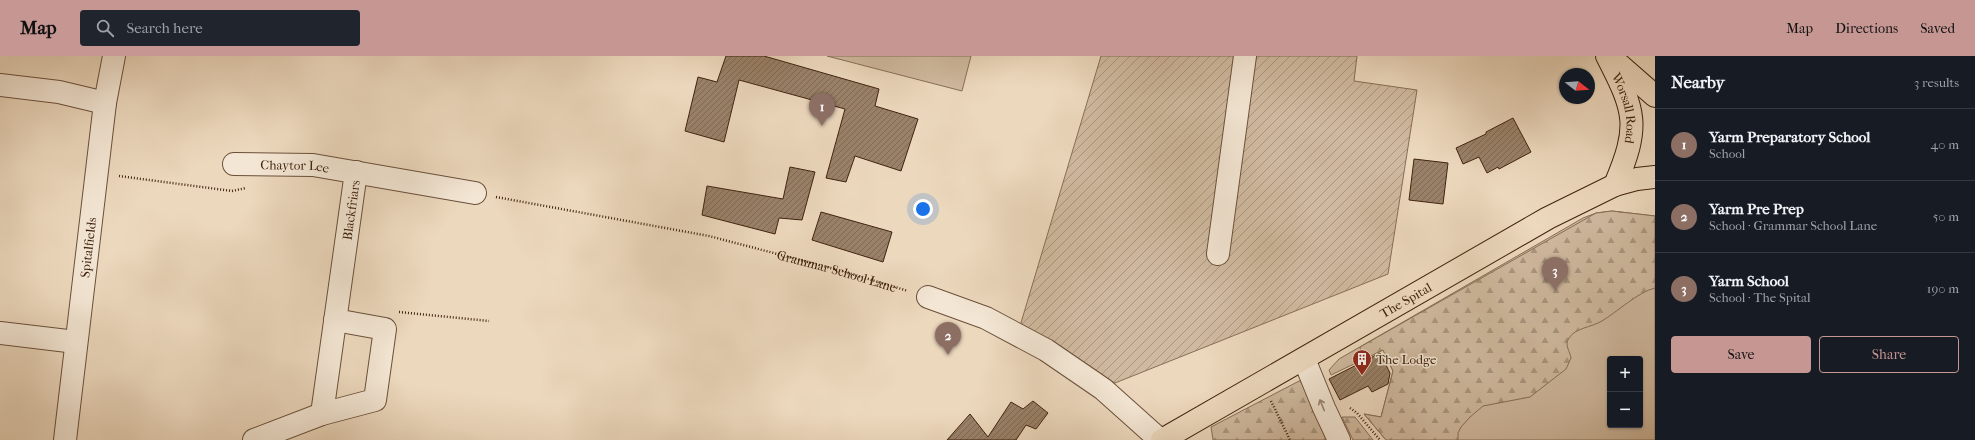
<!DOCTYPE html>
<meta charset="utf-8">
<style>
:root{--surface:#171b24;--page:#20242c;--text:#f1f3f6;--muted:#9ea1a6;--line:#363941;--accent:#c59692}
body{margin:0;font-family:"IM FELL French Canon",serif;background:var(--page);color:var(--text)}
.controls{position:absolute;right:12px;bottom:12px;display:grid;overflow:hidden;border-radius:4px;box-shadow:0 1px 3px #0004}
.controls button{width:36px;height:36px;display:grid;place-items:center;padding:0;border:0;border-bottom:1px solid var(--line);background:var(--surface);color:var(--text);font:20px sans-serif}
.compass{position:absolute;left:1559px;top:12px;width:36px;height:36px;border-radius:50%;background:var(--surface);box-shadow:0 1px 3px #0004;rotate:107deg}
.you{position:absolute;left:923px;top:153px;width:14px;height:14px;margin:-10px;border:3px solid #fff;border-radius:50%;background:#1a73e8;box-shadow:0 0 0 6px #1a73e833}
.badge{display:grid;place-items:center;width:26px;height:26px;border-radius:50%;background:var(--accent);color:#fff;font-size:13px;font-weight:700}
.pin{position:absolute;translate:-50% -33px;filter:drop-shadow(0 1px 2px #0008)}
.pin::after{content:'';position:absolute;top:21px;width:14px;height:12px;background:inherit;clip-path:polygon(0 0,100% 0,50% 100%)}
.list{margin:0;padding:0;list-style:none}
h2{display:flex;justify-content:space-between;align-items:center;height:52px;margin:0;padding:0 16px;font-size:17px}
h2 small{font-size:13px;font-weight:400;color:var(--muted)}
.list li{display:grid;grid-template-columns:26px 1fr auto;gap:12px;align-items:center;box-sizing:border-box;height:72px;padding:0 16px;border-top:1px solid var(--line)}
.list b{display:block;font-size:15px;white-space:nowrap}
.list p{margin:0;font-size:13px;white-space:nowrap;color:var(--muted)}
.list em{font-size:13px;font-style:normal;color:var(--muted)}
.actions{display:flex;gap:8px;padding:12px 16px}
.actions a{flex:1;padding:9px 0;border:1px solid var(--accent);border-radius:4px;text-align:center;font-size:14px;color:var(--accent)}
.actions .main{background:var(--accent);color:#111}
.icon{flex:none;width:22px;height:22px;fill:none;stroke:currentColor;stroke-width:2;stroke-linecap:round;stroke-linejoin:round}
.map{position:relative;flex:none;width:1655px;height:384px;overflow:hidden}
header{display:flex;align-items:center;gap:24px;box-sizing:border-box;height:56px;padding:0 20px;background:var(--accent);color:#111}
header strong{font-size:19px}
nav{display:flex;gap:22px;margin-inline-start:auto;font-size:14px}
.search{width:280px;height:36px;background:var(--page);display:flex;align-items:center;gap:10px;box-sizing:border-box;padding:0 14px;border-radius:4px;color:var(--muted);font-size:15px}
main{display:flex}
aside{flex:1;background:var(--surface)}
.map>svg:first-child{display:block}
.grass{fill:#cfb99f;stroke:#886e56;fill-rule:evenodd}
.forest{fill:url(#forest-firs);stroke:#886e56}
.garden{fill:url(#garden-furrows);stroke:#886e56}
.building{fill:url(#building-hatch);stroke:#40230e}
.lines{fill:none;stroke-linecap:round;stroke-linejoin:round}
.minor-casing{stroke:#6b503a;stroke-width:24}
.major-casing{stroke:#40230e;stroke-width:24}
.path{stroke:#40230e;stroke-width:2.5;stroke-dasharray:1 2;stroke-linecap:butt}
.minor{stroke:#f3e6d4;stroke-width:22}
.major{stroke:#ecd8bd;stroke-width:22}
.oneway{stroke:#9a8471}
.labels{text-anchor:middle;stroke-width:3;stroke-linejoin:round;paint-order:stroke}
.street-label{font-size:13px;fill:#40230e;stroke:#f3e6d4}
.poi-label{font-size:13px;fill:#40230e;stroke:#f3e6d4;text-anchor:start}
</style>
<header>
<strong>Map</strong>
<div class="search"><svg class="icon" aria-label="search" viewBox="0 0 24 24"><circle cx="10" cy="10" r="6"/><path d="M15 15l6 6"/></svg>Search here</div>
<nav><a>Map</a><a>Directions</a><a>Saved</a></nav>
</header>
<main>
<div class="map">
<svg width="1655" height="384" viewBox="0 0 1655 384">
<defs>
<pattern id="forest-firs" width="22" height="20" patternUnits="userSpaceOnUse"><rect width="22" height="20" fill="#cfb99f"/><path d="M5 1l3.5 6h-7zM16 11l3.5 6h-7z" fill="#a99680"/></pattern>
<pattern id="garden-furrows" width="10" height="10" patternUnits="userSpaceOnUse"><rect width="10" height="10" fill="#cfb99f"/><path d="M-1 1l2-2M0 10L10 0M9 11l2-2" fill="none" stroke="#a99680"/></pattern>
<pattern id="building-hatch" width="6" height="6" patternUnits="userSpaceOnUse"><rect width="6" height="6" fill="#998169"/><path d="M-1 1l2-2M0 6l6-6M5 7l2-2" fill="none" stroke="#7e6955"/></pattern>
</defs>
<rect width="100%" height="100%" fill="#ecd8bd"/>
<filter id="stains"><feTurbulence type="fractalNoise" baseFrequency=".005" numOctaves="4"/><feColorMatrix values="0 0 0 0 .2 0 0 0 0 .09 0 0 0 0 .02 0 0 0 .5 -.17"/></filter>
<radialGradient id="worn" r=".72"><stop offset=".6" stop-color="#630" stop-opacity="0"/><stop offset="1" stop-color="#630" stop-opacity=".3"/></radialGradient>
<!-- grass -->
<g class="grass">
<path d="M827,0H971L962,35Z"/>
<path d="M1612,155L1655,160V384H1386L1364,358L1381,361L1393,315L1383,294L1331,319L1329,314L1339,303L1583,162L1596,157ZM1610,303H1640V369H1610Z"/>
</g>
<!-- forest -->
<g class="forest">
<path d="M1612,155L1655,160V232C1638,236 1617,256 1602,265C1592,271 1575,272 1569,282C1564,289 1570,295 1571,302L1566,313L1530,341L1483,350L1470,361L1461,371L1458,377V384H1386L1364,358L1381,361L1393,315L1383,294L1362,304L1360,291L1596,157Z"/>
<path d="M1301,324L1329,384H1213L1211,371Z"/>
<path d="M1342,361H1355L1373,384H1353Z"/>
</g>
<!-- garden -->
<path class="garden" d="M1101,0H1357L1354,25L1417,34L1388,218L1115,327L1020,270Z"/>
<!-- building -->
<g class="building">
<path d="M726,0H764L879,33L875,50L918,63L901,115L855,100L846,126L826,122L845,53L739,24L724,86L685,75L698,21L717,26Z"/>
<path d="M1513,62L1531,96L1499,113L1498,111L1487,117L1479,101L1463,108L1456,92L1486,78V76Z"/>
<path d="M1414,103L1448,107L1443,148L1409,144Z"/>
<path d="M790,111L815,116L802,164L779,162L775,178L702,159L707,130L783,143Z"/>
<path d="M821,156L892,176L883,206L812,184Z"/>
<path d="M1380,297L1390,317L1388,328L1372,336L1368,330L1340,344L1329,323Z"/>
<path d="M1033,345L1048,357L1036,373L1026,369L1016,384H947L970,358L988,381L1011,346L1023,353Z"/>
</g>
<g class="lines">
<!-- minor casing -->
<g class="minor-casing">
<g id="minor">
<path d="M0,29L59,36L105,47"/>
<path id="s2" d="M234,108L313,109L475,137"/>
<path d="M1218,198L1245,0"/>
<path d="M928,241L986,262L1046,294L1103,333L1160,384"/>
<path d="M0,277L76,286"/>
<path d="M1304,303L1324,352L1339,384"/>
<path id="s3" d="M322,358L356,116"/>
<path id="s4" d="M65,384L105,47L114,0"/>
<path d="M254,384L322,358L375,344L385,273L335,264"/>
</g>
</g>
<!-- major casing -->
<g class="major-casing">
<g id="major">
<path id="s5" d="M1607,0C1636,56 1640,70 1615,129"/>
<path d="M1615,5L1655,40"/>
<path id="s6" d="M1162,384L1548,162L1615,129L1637,123L1655,121"/>
</g>
</g>
<!-- path -->
<g class="path">
<path d="M119,120L232,135L246,132"/>
<path id="s1" d="M496,141L709,180L842,215L908,235"/>
<path d="M399,256L489,265"/>
<path d="M1271,345L1290,384"/>
<path d="M1350,352L1357,357L1380,384"/>
</g>
<!-- minor -->
<use href="#minor" class="minor"/>
<!-- major -->
<use href="#major" class="major"/>
</g>
<!-- one-way arrows -->
<defs><path id="oneway-shaft" d="M-6 0H5M1.5-3L5.5 0L1.5 3" fill="none" stroke-width="1.6" stroke-linecap="round" stroke-linejoin="round"/></defs>
<use class="oneway" href="#oneway-shaft" transform="translate(1322 349) rotate(-112)"/>
<!-- icons -->
<defs>
<g id="building-pin" transform="scale(1)"><path d="M0 17L-7.5 6A9.5 9.5 0 1 1 7.5 6Z" fill="#8f2418" stroke="#f3e6d4"/><path d="M-4-6H4V6H1V3H-1V6H-4ZM-2.5-4.3h1.7v1.8h-1.7ZM.8-4.3h1.7v1.8H.8ZM-2.5-1h1.7V.8h-1.7ZM.8-1h1.7V.8H.8Z" fill="#fff"/></g>
</defs>
<g fill-rule="evenodd">
<use href="#building-pin" x="1362" y="303"/>
</g>
<g class="labels">
<!-- street labels -->
<g class="street-label">
<text dy="5" stroke="none"><textPath href="#s5" startOffset="56">Worsall Road</textPath></text>
<text dy="5" stroke="none"><textPath href="#s2" startOffset="61">Chaytor Lee</textPath></text>
<text dy="5" stroke="none"><textPath href="#s3" startOffset="206">Blackfriars</textPath></text>
<text dy="5" stroke="none"><textPath href="#s4" startOffset="194">Spitalfields</textPath></text>
<text dy="5" stroke="none"><textPath href="#s1" startOffset="349">Grammar School Lane</textPath></text>
<text dy="5" stroke="none"><textPath href="#s6" startOffset="281">The Spital</textPath></text>
</g>
<!-- poi labels -->
<g class="poi-label">
<text x="1376" y="308">The Lodge</text>
</g>
</g>
<rect width="100%" height="100%" filter="url(#stains)"/>
<rect width="100%" height="100%" fill="url(#worn)"/>
</svg>
<div class="controls">
<button>+</button>
<button>−</button>
</div>
<svg class="compass" viewBox="-18 -18 36 36"><path d="M0-13l5 13h-10z" fill="#e53935"/><path d="M0 13l5-13h-10z" fill="#9ea1a6"/></svg>
<div class="you"></div>
<div class="pin badge" style="left:822px;top:70px;background:#8d6e63">1</div>
<div class="pin badge" style="left:948px;top:299px;background:#8d6e63">2</div>
<div class="pin badge" style="left:1555px;top:234px;background:#8d6e63">3</div>
</div>
<aside>
<h2>Nearby<small>3 results</small></h2>
<ul class="list">
<li><span class="badge" style="background:#8d6e63">1</span><div><b>Yarm Preparatory School</b><p>School</p></div><em>40 m</em></li>
<li><span class="badge" style="background:#8d6e63">2</span><div><b>Yarm Pre Prep</b><p>School · Grammar School Lane</p></div><em>50 m</em></li>
<li><span class="badge" style="background:#8d6e63">3</span><div><b>Yarm School</b><p>School · The Spital</p></div><em>190 m</em></li>
</ul>
<div class="actions"><a class="main">Save</a><a>Share</a></div>
</aside>
</main>
